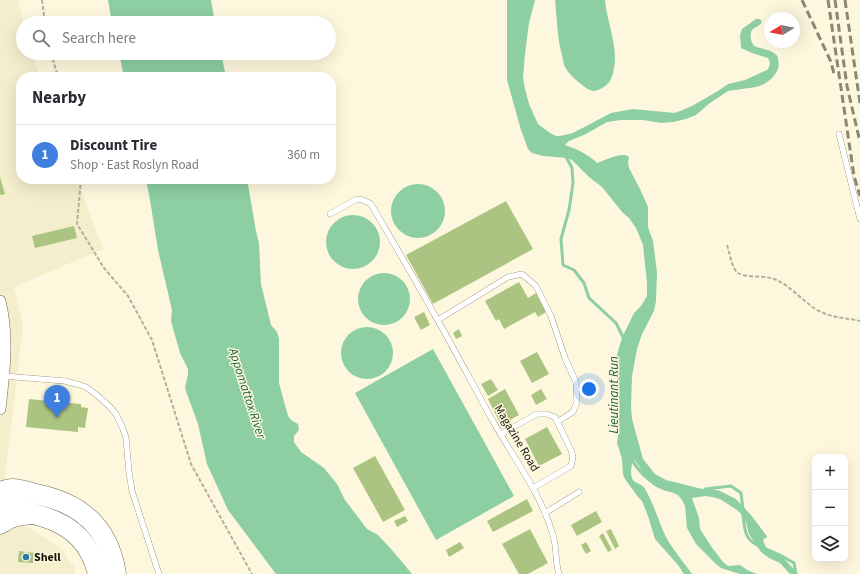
<!DOCTYPE html>
<meta charset="utf-8">
<style>
:root{--surface:#fff;--page:#f2f2f3;--text:#2b2b33;--muted:#7c7c81;--line:#e1e1e2;--accent:#d93025}
body{margin:0;font-family:"Source Sans 3",sans-serif;background:var(--page);color:var(--text)}
.controls{position:absolute;right:12px;bottom:12px;display:grid;overflow:hidden;border-radius:8px;box-shadow:0 4px 16px #0002}
.controls button{width:36px;height:36px;display:grid;place-items:center;padding:0;border:0;border-bottom:1px solid var(--line);background:var(--surface);color:var(--text);font:20px sans-serif}
.compass{position:absolute;left:764px;top:12px;width:36px;height:36px;border-radius:50%;background:var(--surface);box-shadow:0 4px 16px #0002;rotate:260deg}
.you{position:absolute;left:589px;top:389px;width:14px;height:14px;margin:-10px;border:3px solid #fff;border-radius:50%;background:#1a73e8;box-shadow:0 0 0 6px #1a73e833}
.badge{display:grid;place-items:center;width:26px;height:26px;border-radius:50%;background:var(--accent);color:#fff;font-size:13px;font-weight:700}
.pin{position:absolute;translate:-50% -33px;filter:drop-shadow(0 1px 2px #0008)}
.pin::after{content:'';position:absolute;top:21px;width:14px;height:12px;background:inherit;clip-path:polygon(0 0,100% 0,50% 100%)}
.list{margin:0;padding:0;list-style:none}
h2{display:flex;justify-content:space-between;align-items:center;height:52px;margin:0;padding:0 16px;font-size:17px}
h2 small{font-size:13px;font-weight:400;color:var(--muted)}
.list li{display:grid;grid-template-columns:26px 1fr auto;gap:12px;align-items:center;box-sizing:border-box;height:60px;padding:0 16px;border-top:1px solid var(--line)}
.list b{display:block;font-size:15px;white-space:nowrap}
.list p{margin:0;font-size:13px;white-space:nowrap;color:var(--muted)}
.list em{font-size:13px;font-style:normal;color:var(--muted)}
.icon{flex:none;width:22px;height:22px;fill:none;stroke:currentColor;stroke-width:2;stroke-linecap:round;stroke-linejoin:round}
.map{position:relative;flex:none;width:860px;height:574px;overflow:hidden}
.search{position:absolute;background:var(--surface);box-shadow:0 4px 16px #0002;left:16px;top:16px;width:320px;height:44px;display:flex;align-items:center;gap:10px;box-sizing:border-box;padding:0 14px;border-radius:22px;color:var(--muted);font-size:15px}
.panel{position:absolute;background:var(--surface);box-shadow:0 4px 16px #0002;left:16px;top:72px;width:320px;height:112px;border-radius:16px}
.map>svg:first-child{display:block}
.built{fill:#f5eecc}
.water{fill:#8dcea2}
.lines{fill:none;stroke-linecap:round;stroke-linejoin:round}
.stream{stroke:#8dcea2;stroke-width:3}
.building{fill:#abc482}
.service-casing{stroke:#736d57;stroke-width:6}
.minor-casing{stroke:#736d57;stroke-width:12}
.motorway-casing{stroke:#736d57;stroke-width:21}
.path{stroke:#b3af9a;stroke-width:2;stroke-dasharray:4 2;stroke-linecap:butt}
.service{stroke:#fff;stroke-width:5.5}
.minor{stroke:#fff;stroke-width:11}
.motorway{stroke:#fff;stroke-width:20}
.rail{stroke:#8b8775;stroke-width:3;stroke-dasharray:8 4;stroke-linecap:butt}
.poi-dot{fill:#2a7aac;stroke:#fdf8dd;stroke-width:1.5}
.labels{text-anchor:middle;stroke-width:3;stroke-linejoin:round;paint-order:stroke}
.street-label{font-size:12px;fill:#141209;stroke:#fdf8dd}
.poi-label{font-size:12px;font-weight:bold;fill:#141209;stroke:#fdf8dd;text-anchor:start}
.water-label{font-size:13px;font-style:italic;fill:#1a6239;stroke:#fdf8dd}
</style>
<div class="map">
<svg width="860" height="574" viewBox="0 0 860 574">
<rect width="100%" height="100%" fill="#fdf8dd"/>
<!-- built -->
<path class="built" d="M0,0H18L23,23V53H31L40,77H21V179H77L103,249L14,287L23,326L0,518L29,528L60,548L75,568V574H0Z"/>
<!-- water -->
<g class="water">
<path d="M108,0H211L215,23H112Z"/>
<path d="M507,0H535L529,23L525,54L523,77L525,89L529,104L538,124L550,133L556,136H560L573,133L611,113L633,109L675,113L692,106L718,91L728,84L745,80L767,70L769,67L770,63L768,58L752,53L741,48L740,35L742,29L756,19H760L762,22C760,26 755,27 752,30C749,35 751,42 754,46C760,49 770,49 775,54C778,56 778,57 778,59C782,73 768,84 756,87L728,91L710,103L696,115L686,119L673,122L661,123L643,120H621L607,122L586,134L569,141L565,145C577,149 588,154 597,163C606,160 619,152 628,156L629,158L628,162L629,168L640,189L648,207V227L653,241L657,273L656,301L654,311L642,334L637,349L632,376L631,407L632,419L643,459L655,474L666,480L702,489H712L720,491L736,499L751,515L766,535L767,537L766,538H765L763,540C769,556 768,549 781,555L798,574H790L780,563L769,558L761,552L749,534L746,522L741,514L737,510L720,499L712,497L706,496L692,498L699,518L700,529L713,549L720,558L722,561L728,566L740,565L747,570L757,574H740L721,568L717,565L696,544L687,528L685,506L682,500L678,495C669,491 653,485 646,478C641,472 640,465 633,459C632,464 630,473 632,478C634,484 642,483 645,489C654,504 658,520 665,535C672,549 683,561 692,574H684L678,565L655,539L648,516L642,501L638,497L625,479L623,474L622,459L617,443L618,436L614,419L613,412L617,380L616,361L618,351L622,338L634,313L641,306L647,296V283L643,245L636,228L629,218L623,213L602,187L589,177L572,160L567,158L543,156L532,153L528,149L521,130L507,80Z"/>
<path d="M555,0H605C607,24 620,49 613,73C611,82 606,87 598,90C591,93 587,88 582,85C576,80 568,73 565,67C563,63 563,59 562,55C557,37 557,19 555,0Z"/>
<path d="M119,53H221L226,77H124Z"/>
<path d="M146,179H247L256,231L259,244L261,284L271,325L277,332L279,339V383L288,416L291,420L298,424L299,430L294,436V442L301,452L324,468L337,484L345,500L367,529L378,535L392,550L412,574H276L228,510L207,464L198,424L187,394L185,388L188,374V369L180,353L171,321L172,310L158,250L150,200Z"/>
<circle cx="418" cy="211" r="27"/>
<circle cx="353" cy="242" r="27"/>
<circle cx="384" cy="299" r="26"/>
<circle cx="367" cy="353" r="26"/>
<path d="M433,349L514,496L436,540L355,393Z"/>
</g>
<g class="lines">
<!-- stream -->
<g class="stream">
<path d="M565,155L572,168L573,183L569,210L561,239L563,265L574,270L584,283L589,298L616,323L624,339"/>
<path d="M631,458C637,470 656,490 670,490"/>
<path d="M705,489L731,486L741,493L743,509"/>
<path d="M743,515C745,530 744,539 759,546"/>
<path d="M764,548L780,555L794,563L796,574"/>
</g>
</g>
<!-- building -->
<g class="building">
<path d="M0,177L5,194L0,195Z"/>
<path d="M506,201L533,249L433,304L406,255Z"/>
<path d="M74,226L77,238L35,248L32,236Z"/>
<path d="M519,282L528,298L536,293L546,312L538,317L535,312L504,329L499,319L496,321L485,301Z"/>
<path d="M424,312L430,325L421,330L414,317Z"/>
<path d="M459,329L462,336L456,339L453,333Z"/>
<path d="M537,352L549,374L532,383L520,361Z"/>
<path d="M491,379L498,390L488,396L481,384Z"/>
<path d="M505,389L519,415L501,425L488,399Z"/>
<path d="M541,389L547,399L536,405L531,395Z"/>
<path d="M29,399L81,404V407L88,408L85,428L78,427V432L26,427Z"/>
<path d="M547,427L562,454L539,466L525,439Z"/>
<path d="M375,456L405,510L383,522L353,468Z"/>
<path d="M527,499L533,511L493,532L487,521Z"/>
<path d="M596,511L602,522L577,536L571,525Z"/>
<path d="M405,516L408,521L397,527L394,521Z"/>
<path d="M530,529L548,563L528,574H519L502,544Z"/>
<path d="M611,529L619,546L615,549L606,531Z"/>
<path d="M603,533L612,550L608,552L599,536Z"/>
<path d="M460,542L464,548L449,557L446,550Z"/>
<path d="M586,542L591,551L586,554L581,545Z"/>
<path d="M19,551L34,553L33,563L18,562Z"/>
</g>
<g class="lines">
<!-- service casing -->
<g class="service-casing">
<g id="service">
<path d="M839,134L860,219"/>
<path d="M330,214L357,199L363,200L371,204C393,242 416,281 437,319C457,354 475,389 494,423C515,460 541,494 553,535C557,548 555,561 559,574"/>
<path d="M438,320L508,277L522,274L536,286L551,316L565,358L576,382L577,402L573,412L557,422"/>
<path d="M3,376L65,381L80,385L86,387L98,396L110,407L116,414L123,429L126,438L129,472L132,491L159,574"/>
<path d="M501,434L537,414H546L555,417L571,450L573,457L571,466L533,488"/>
<path d="M545,513L579,492"/>
</g>
</g>
<!-- minor casing -->
<g class="minor-casing">
<path id="minor" d="M0,301C9,337 4,373 0,409"/>
</g>
<!-- motorway casing -->
<g class="motorway-casing">
<g id="motorway">
<path d="M0,492C4,491 8,489 12,489C19,489 29,492 36,494C81,503 109,527 116,574"/>
<path d="M0,504C14,509 30,512 44,517C73,526 91,544 98,574"/>
<path d="M0,524C11,516 19,515 32,514"/>
</g>
</g>
<!-- path -->
<g class="path">
<path d="M42,0L45,23"/>
<path d="M51,53L58,77"/>
<path d="M81,179L77,224L104,268L128,296L152,340L191,464L252,574"/>
<path d="M727,245C730,253 731,267 738,273C746,278 763,275 774,279C791,285 804,304 821,312C834,318 847,318 860,321"/>
</g>
<!-- service -->
<use href="#service" class="service"/>
<!-- minor -->
<use href="#minor" class="minor"/>
<!-- motorway -->
<use href="#motorway" class="motorway"/>
<!-- rail -->
<g class="rail">
<path d="M802,0L831,62L834,74"/>
<path d="M828,0L854,176L860,196"/>
<path d="M835,0L847,86L860,142"/>
<path d="M845,0L860,103"/>
</g>
</g>
<!-- markers -->
<circle class="poi-dot" cx="26" cy="557" r="4"/>
<g class="labels">
<!-- street labels -->
<g class="street-label">
<text transform="translate(517 438) rotate(59)" y="4">Magazine Road</text>
</g>
<!-- poi labels -->
<g class="poi-label">
<text x="34" y="561">Shell</text>
</g>
<!-- water labels -->
<g class="water-label">
<text transform="translate(248 393) rotate(72)" y="5">Appomattox River</text>
<text transform="translate(613 395) rotate(-90)" y="5">Lieutinant Run</text>
</g>
</g>
</svg>
<div class="controls">
<button>+</button>
<button>−</button>
<button><svg class="icon" aria-label="layers" viewBox="0 0 24 24"><path d="M12 4l9 5-9 5-9-5zM3 14l9 5 9-5"/></svg></button>
</div>
<svg class="compass" viewBox="-18 -18 36 36"><path d="M0-13l5 13h-10z" fill="#e53935"/><path d="M0 13l5-13h-10z" fill="#7c7c81"/></svg>
<div class="you"></div>
<div class="pin badge" style="left:57px;top:418px;background:#3f7fe0">1</div>
<div class="search"><svg class="icon" aria-label="search" viewBox="0 0 24 24"><circle cx="10" cy="10" r="6"/><path d="M15 15l6 6"/></svg>Search here</div>
<section class="panel">
<h2>Nearby<small></small></h2>
<ul class="list">
<li><span class="badge" style="background:#3f7fe0">1</span><div><b>Discount Tire</b><p>Shop · East Roslyn Road</p></div><em>360 m</em></li>
</ul>
</section>
</div>
